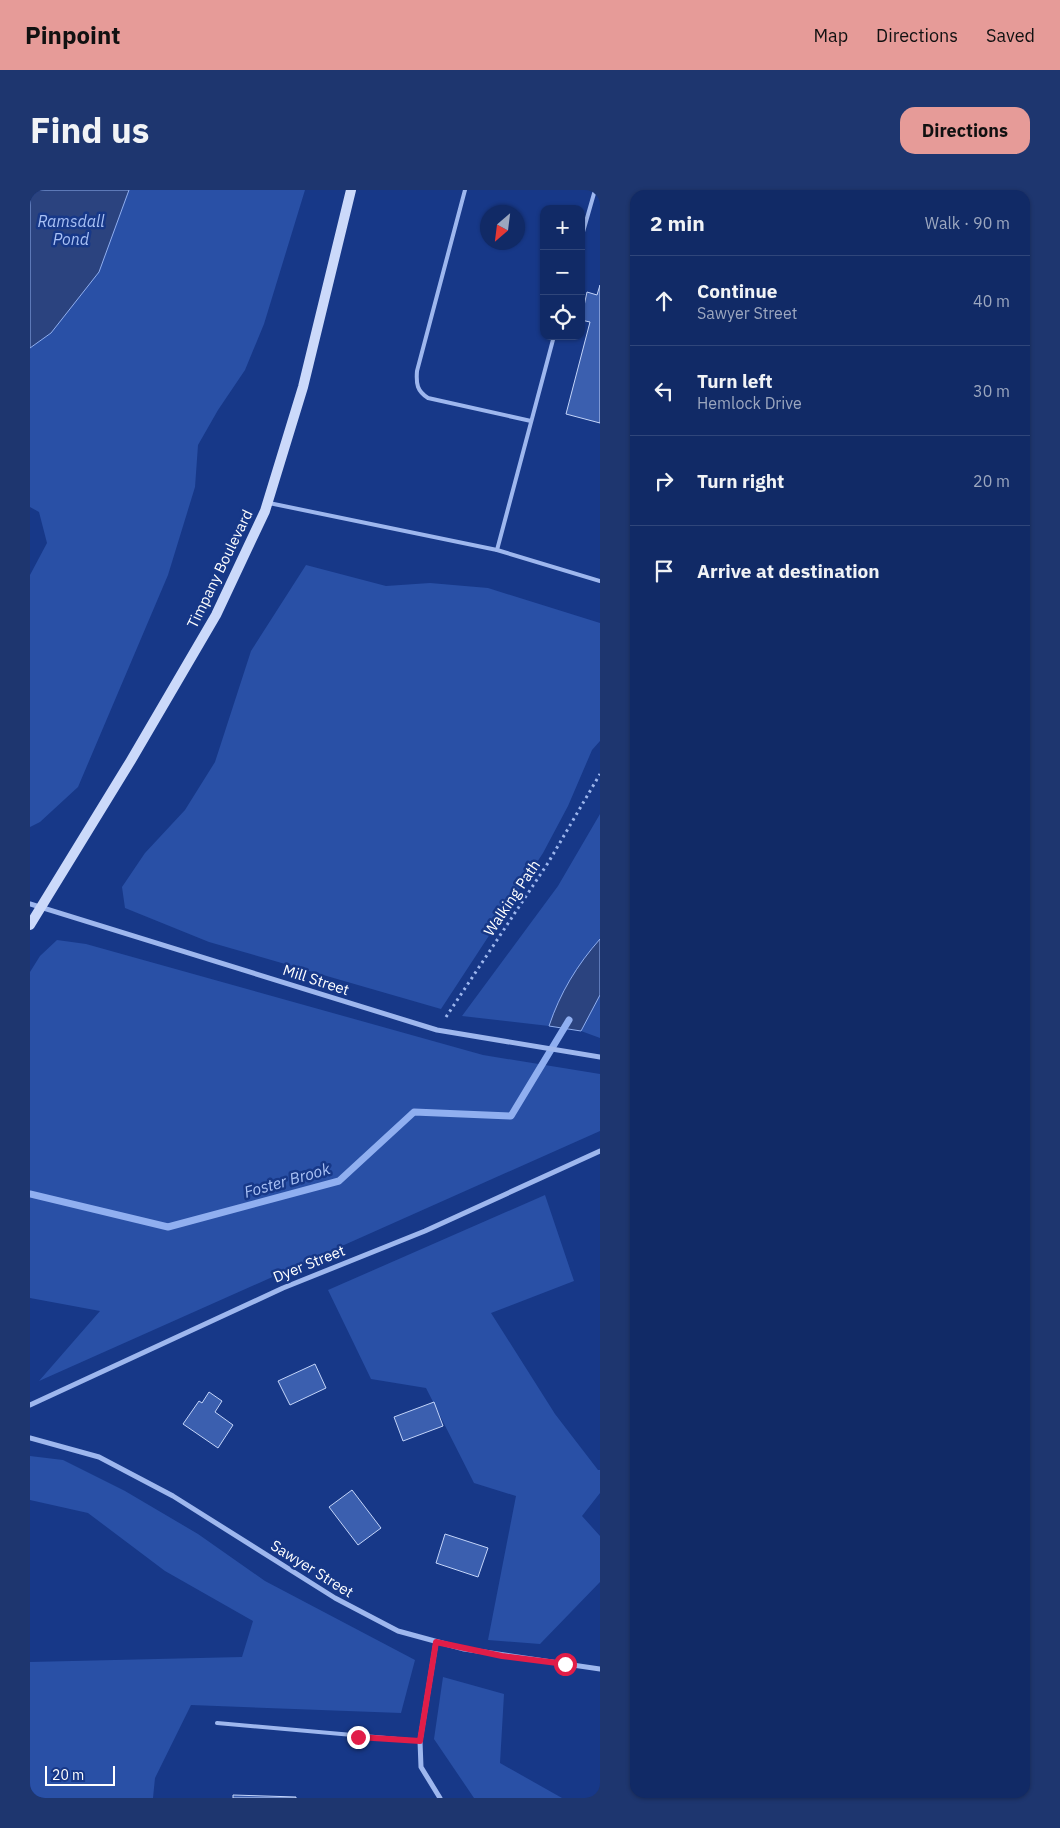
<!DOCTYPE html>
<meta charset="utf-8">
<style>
:root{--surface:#112a66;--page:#1e366f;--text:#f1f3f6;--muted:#9ca7bf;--line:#30467a;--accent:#e69b98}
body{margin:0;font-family:"IBM Plex Sans",sans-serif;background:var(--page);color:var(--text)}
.controls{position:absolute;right:15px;top:15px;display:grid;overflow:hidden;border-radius:10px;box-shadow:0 1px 4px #0004}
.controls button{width:45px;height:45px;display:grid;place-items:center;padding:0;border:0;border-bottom:1px solid var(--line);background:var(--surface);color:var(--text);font:25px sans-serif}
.compass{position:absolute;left:450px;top:15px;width:45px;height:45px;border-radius:50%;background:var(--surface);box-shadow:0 1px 4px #0004;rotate:208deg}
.scale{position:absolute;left:15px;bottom:12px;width:70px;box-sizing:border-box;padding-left:5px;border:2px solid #fff;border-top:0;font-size:14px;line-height:18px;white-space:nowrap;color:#fff;-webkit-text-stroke:4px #173888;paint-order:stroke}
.stop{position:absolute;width:15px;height:15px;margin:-11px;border:4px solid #e11d48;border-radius:50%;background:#fff}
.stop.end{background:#e11d48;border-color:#fff;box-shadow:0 1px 5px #0008}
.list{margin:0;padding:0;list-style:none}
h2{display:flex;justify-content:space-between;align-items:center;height:65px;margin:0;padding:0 20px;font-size:21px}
h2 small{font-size:16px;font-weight:400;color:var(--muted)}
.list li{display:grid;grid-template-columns:32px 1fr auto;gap:15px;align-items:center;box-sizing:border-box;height:90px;padding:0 20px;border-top:1px solid var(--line)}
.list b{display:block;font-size:19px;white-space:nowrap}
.list p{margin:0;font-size:16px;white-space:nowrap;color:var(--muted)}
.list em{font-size:16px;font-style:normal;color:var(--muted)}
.icon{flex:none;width:28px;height:28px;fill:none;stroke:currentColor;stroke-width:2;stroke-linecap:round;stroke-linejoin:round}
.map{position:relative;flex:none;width:570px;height:1608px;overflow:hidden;border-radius:15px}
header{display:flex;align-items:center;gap:30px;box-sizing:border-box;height:70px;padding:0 25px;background:var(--accent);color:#111}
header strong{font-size:24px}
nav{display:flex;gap:28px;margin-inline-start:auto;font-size:18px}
.intro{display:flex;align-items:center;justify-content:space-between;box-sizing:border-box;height:120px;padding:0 30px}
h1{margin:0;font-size:35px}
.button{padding:12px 22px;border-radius:15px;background:var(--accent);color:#111;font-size:18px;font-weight:700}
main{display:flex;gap:30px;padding:0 30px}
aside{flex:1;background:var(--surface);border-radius:15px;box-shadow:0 1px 4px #0004}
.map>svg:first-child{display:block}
.green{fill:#2950a6}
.water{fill:#2b437f;stroke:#90aff0}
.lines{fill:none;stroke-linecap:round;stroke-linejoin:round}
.stream{stroke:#90aff0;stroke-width:7}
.building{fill:#3b5faf;stroke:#c4d5fa}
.path{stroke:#9eb7ee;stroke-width:3;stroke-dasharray:2.5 4;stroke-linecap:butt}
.lane{stroke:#9eb7ee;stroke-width:4}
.street{stroke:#9eb7ee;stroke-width:5}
.secondary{stroke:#cbd9fa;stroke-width:10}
.route{stroke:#e11d48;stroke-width:6}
.labels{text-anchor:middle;stroke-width:5;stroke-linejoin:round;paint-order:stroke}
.street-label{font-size:15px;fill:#fff;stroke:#173888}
.water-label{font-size:16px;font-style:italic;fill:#a9c1f5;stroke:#173888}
</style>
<header>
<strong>Pinpoint</strong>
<nav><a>Map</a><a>Directions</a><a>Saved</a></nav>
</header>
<div class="intro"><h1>Find us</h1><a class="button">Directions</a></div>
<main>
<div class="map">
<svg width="570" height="1608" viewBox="0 0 570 1608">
<rect width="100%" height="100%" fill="#173888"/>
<!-- green -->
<g class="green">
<path d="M99,0H275L234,134L215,180L188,220L168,255L165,297L138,385L48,597L10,632L0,637V385L17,353L9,322L0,317V158L21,143L91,19Z"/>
<path d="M276,375L356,396L400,393L458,398L570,433V551L562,560L538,616L513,663L411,819L179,752L95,718L92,697L115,663L155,620L185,572L221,461Z"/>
<path d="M570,624V779L519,836L432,826L528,696Z"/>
<path d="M27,750L56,754L453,865L570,884V941L9,1191L70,1121L0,1108V782L10,766Z"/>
<path d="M570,805V848L551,841Z"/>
<path d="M515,1005L544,1091L461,1123L525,1224L568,1280H570V1303L552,1326L570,1346V1392L510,1454L458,1450L486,1306L444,1293L396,1198L341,1189L298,1100Z"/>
<path d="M0,1266L33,1270L95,1301L168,1344L235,1391L385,1470L371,1523L161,1515L125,1588L123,1608H0V1472L212,1467L223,1431L135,1381L58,1323L0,1310Z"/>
<path d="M413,1487L474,1504L470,1573L532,1608H444L404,1549Z"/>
</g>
<!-- water -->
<g class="water">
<path d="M0,0H99L69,82L21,143L0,158Z"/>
<path d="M570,749V805L551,841L519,836C530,803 547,775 570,749Z"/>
</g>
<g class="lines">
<!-- stream -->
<path class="stream" d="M0,1004L138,1037L309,991L384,922L481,926L539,830"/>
</g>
<!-- building -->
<g class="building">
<path d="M570,95V233L536,224L560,132L551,130L557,102L567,105Z"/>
<path d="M285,1174L296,1198L260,1215L248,1191Z"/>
<path d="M179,1202L192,1211L185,1222L203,1235L188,1258L153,1234L169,1211L172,1213Z"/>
<path d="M404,1212L413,1236L373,1251L364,1227Z"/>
<path d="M322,1300L351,1338L328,1355L299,1317Z"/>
<path d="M415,1344L458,1358L448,1387L406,1373Z"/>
<path d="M203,1605L266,1607V1608H203Z"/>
</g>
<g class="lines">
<!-- path -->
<path class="path" d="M416,827L518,673L570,584"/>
<!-- lane -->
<g class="lane">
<path d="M435,0L387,181C386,194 387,201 398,208L501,231"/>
<path d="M551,49L565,0"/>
<path d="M239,313L467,360L570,391"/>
<path d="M467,360L524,146"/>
<path d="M187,1533L390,1551"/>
</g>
<!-- street -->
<g class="street">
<path d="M0,714L407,840L570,867"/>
<path d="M0,1215L253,1098L395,1041L570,961"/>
<path d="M0,1248L69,1267L143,1306L305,1408L368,1441L434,1459L570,1479"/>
<path d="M406,1452L390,1551L391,1577L410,1608"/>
</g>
<!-- secondary -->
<path class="secondary" d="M0,735L100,572L186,425L235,321L273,197L321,0"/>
</g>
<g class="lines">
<!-- route -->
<path class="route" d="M328,1547L390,1551L406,1452L472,1466L535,1474"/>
</g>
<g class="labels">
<!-- street labels -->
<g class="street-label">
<text transform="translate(190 379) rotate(-64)" y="5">Timpany Boulevard</text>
<text transform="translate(482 708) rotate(-56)" y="5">Walking Path</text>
<text transform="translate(286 790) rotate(18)" y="5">Mill Street</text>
<text transform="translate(279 1074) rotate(-22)" y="5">Dyer Street</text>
<text transform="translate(282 1379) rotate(32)" y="5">Sawyer Street</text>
</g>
<!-- water labels -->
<g class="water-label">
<text x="41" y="37">Ramsdall<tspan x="41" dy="18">Pond</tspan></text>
<text transform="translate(257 990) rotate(-16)" y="6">Foster Brook</text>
</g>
</g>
</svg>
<div class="controls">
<button>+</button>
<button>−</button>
<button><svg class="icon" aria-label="locate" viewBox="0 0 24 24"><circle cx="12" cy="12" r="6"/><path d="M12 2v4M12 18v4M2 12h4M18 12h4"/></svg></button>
</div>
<svg class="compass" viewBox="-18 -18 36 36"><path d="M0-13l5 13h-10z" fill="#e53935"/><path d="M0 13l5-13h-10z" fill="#9ca7bf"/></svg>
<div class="scale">20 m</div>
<div class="stop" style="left:535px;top:1474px"></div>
<div class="stop end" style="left:328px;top:1547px"></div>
</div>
<aside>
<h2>2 min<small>Walk · 90 m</small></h2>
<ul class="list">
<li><svg class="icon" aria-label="ahead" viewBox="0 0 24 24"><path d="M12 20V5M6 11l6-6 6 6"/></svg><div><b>Continue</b><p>Sawyer Street</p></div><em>40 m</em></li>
<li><svg class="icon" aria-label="left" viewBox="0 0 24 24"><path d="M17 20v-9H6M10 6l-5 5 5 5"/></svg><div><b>Turn left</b><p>Hemlock Drive</p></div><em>30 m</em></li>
<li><svg class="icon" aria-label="right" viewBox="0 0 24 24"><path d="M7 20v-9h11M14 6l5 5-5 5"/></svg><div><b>Turn right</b></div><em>20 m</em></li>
<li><svg class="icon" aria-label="arrive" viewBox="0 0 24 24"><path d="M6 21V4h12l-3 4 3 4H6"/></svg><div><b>Arrive at destination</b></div></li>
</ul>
</aside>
</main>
